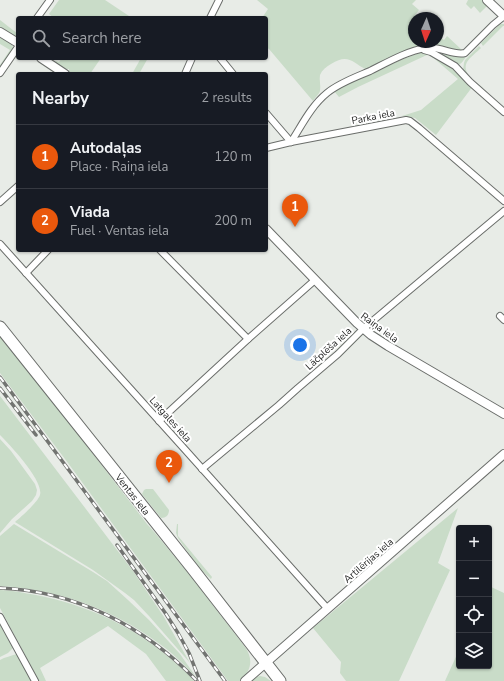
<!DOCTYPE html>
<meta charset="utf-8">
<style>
:root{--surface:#171b24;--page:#242831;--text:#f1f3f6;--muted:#9ea1a6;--line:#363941;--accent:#ea580c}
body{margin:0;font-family:"Nunito Sans",sans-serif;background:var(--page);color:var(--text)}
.controls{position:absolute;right:12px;bottom:12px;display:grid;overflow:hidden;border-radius:4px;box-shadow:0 1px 3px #0004}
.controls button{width:36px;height:36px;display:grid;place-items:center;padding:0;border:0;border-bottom:1px solid var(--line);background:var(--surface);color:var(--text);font:20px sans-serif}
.compass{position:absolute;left:408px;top:12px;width:36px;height:36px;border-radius:50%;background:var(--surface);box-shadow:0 1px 3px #0004;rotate:183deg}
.you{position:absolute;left:300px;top:345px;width:14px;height:14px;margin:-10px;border:3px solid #fff;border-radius:50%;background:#1a73e8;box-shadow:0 0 0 6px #1a73e833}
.badge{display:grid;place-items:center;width:26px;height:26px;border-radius:50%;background:var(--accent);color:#fff;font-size:13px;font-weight:700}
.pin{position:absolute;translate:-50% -33px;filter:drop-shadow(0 1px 2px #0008)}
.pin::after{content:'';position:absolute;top:21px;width:14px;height:12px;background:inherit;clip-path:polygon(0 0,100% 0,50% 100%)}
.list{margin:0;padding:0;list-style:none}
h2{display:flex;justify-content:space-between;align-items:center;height:52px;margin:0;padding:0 16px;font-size:17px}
h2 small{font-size:13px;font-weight:400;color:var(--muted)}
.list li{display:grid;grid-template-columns:26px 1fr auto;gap:12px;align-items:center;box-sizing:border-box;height:64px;padding:0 16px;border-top:1px solid var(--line)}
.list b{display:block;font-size:15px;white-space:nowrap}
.list p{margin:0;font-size:13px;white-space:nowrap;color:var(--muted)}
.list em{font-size:13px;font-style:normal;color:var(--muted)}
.icon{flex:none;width:22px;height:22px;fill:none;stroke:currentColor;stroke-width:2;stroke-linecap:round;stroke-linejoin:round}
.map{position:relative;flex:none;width:504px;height:681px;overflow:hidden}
.search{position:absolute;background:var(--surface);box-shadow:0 1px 3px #0004;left:16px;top:16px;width:252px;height:44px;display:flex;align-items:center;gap:10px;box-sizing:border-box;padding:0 14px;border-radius:4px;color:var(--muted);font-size:15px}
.panel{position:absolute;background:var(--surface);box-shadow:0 1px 3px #0004;left:16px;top:72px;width:252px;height:180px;border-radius:4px}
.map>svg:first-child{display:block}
.green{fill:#c9dcc8}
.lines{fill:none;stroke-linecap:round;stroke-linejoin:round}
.street-casing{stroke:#6a6d6a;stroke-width:8}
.secondary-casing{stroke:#6a6d6a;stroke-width:10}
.highway-casing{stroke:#6a6d6a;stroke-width:13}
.street{stroke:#fff;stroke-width:6}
.secondary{stroke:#fff;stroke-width:8}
.highway{stroke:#fff;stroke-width:11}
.rail-casing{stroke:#727471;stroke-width:3.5}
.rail{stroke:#fff;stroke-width:2;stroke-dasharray:6;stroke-linecap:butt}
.labels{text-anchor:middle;stroke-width:4;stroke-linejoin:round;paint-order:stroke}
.street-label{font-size:10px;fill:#242524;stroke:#fff}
</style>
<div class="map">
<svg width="504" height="681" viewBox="0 0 504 681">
<rect width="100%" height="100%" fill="#e8ece7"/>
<!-- green -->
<g class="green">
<path d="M59,0H105L132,18H54L49,14Z"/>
<path d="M257,0H416L412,4L419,10L415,15L418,18H414V42H438L441,38L444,40L447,36L463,51L459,52L437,46L367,70C352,62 348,53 331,64C326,67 322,70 320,75C319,80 321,85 320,91C319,94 315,98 313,101L269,49L266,47V18H262L268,9Z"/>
<path d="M468,0H482L488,5L480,13L474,6L471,9L466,4Z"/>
<path d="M0,20L18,34V37L12,35L0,27Z"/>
<path d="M500,24H504V26H503L483,46L481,43Z"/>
<path d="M0,36C6,40 14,42 13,50L0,70V65L10,50L0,44Z"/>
<path d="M479,46L481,48C477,52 470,57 467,62C461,73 476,82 483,88L482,90L468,77L463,70L464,63L465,60Z"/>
<path d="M434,51L468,54C465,58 462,64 457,66Z"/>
<path d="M422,52H426L448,63L473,86L436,135L415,118L410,117L402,116L421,110L458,79L429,54L358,87L339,97L334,91L349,83L403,59Z"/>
<path d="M62,58H101L90,74H71L69,72V69H64L55,63L56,61L59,62Z"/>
<path d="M141,58H148L139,74H132Z"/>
<path d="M0,337L76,432L147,524L155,533L188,573L245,647C254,660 251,671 240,681H228L68,463L0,373Z"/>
<path d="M0,396L133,571L164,617L190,663L149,616L134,600L125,593L93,570L15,522C21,517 38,502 40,495C44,481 10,445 0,435Z"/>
<path d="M0,439L11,451L35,484L37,490L36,495L32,501L12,519L0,533Z"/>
<path d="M146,489H153L169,510C169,515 166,518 161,518L142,494L144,490Z"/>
<path d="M458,508L438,563L450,570L399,681H346L340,673L341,662L313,628Z"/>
<path d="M14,524L93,572L107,581L128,600L149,620L180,654L196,677C184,665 172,652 157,642C112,609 57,589 0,586V536Z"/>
<path d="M177,524H178V536L212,577L211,579L199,568L178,538L176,533Z"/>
<path d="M489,586L504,593V681H445L459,650V666H489Z"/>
<path d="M0,590C12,590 24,593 36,595C87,605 133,626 172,660C180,667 188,673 194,681H166L146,654L108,626L40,668L46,681H39L0,608Z"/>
<path d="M0,624L13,648L8,653L0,657Z"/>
<path d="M17,654L32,681H0V660C5,657 11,656 17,654Z"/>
<path d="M260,676L265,677L271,681H250L253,678Z"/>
</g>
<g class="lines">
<!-- street casing -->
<g class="street-casing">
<g id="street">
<path d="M37,18L50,0"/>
<path d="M210,18L219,0"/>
<path d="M424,50L431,52L455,66L470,82L504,112"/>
<path d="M220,58L233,74"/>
<path d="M0,73L18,47"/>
<path d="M185,74L192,58"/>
<path d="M266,113L291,142"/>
<path d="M291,142C302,125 311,106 327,93C339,83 356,77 370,71C388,62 407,51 426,48C441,46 453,56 465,53L493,25L504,16"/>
<path d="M266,148L291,142L406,120L410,121L419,128L504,201"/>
<path d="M0,202L18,186"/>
<path d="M0,244L180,444L327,608"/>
<path d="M160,250L248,339"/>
<path d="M26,273L48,250"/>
<path d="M500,316L504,320"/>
<path d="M159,421L248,339L315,280"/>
<path d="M202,469L279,405L298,388L338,354L363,329L504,211"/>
<path d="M0,617L35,681"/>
</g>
</g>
<!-- secondary casing -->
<g class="secondary-casing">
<g id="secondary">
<path d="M487,0L504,16"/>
<path d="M0,32L18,43"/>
<path d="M41,58L65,74"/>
<path d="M266,229L357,323L371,335L388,346L504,414"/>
<path d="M245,681L504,454"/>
</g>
</g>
<!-- highway casing -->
<g class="highway-casing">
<path id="highway" d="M0,327L192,568L280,681"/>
</g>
<!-- street -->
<use href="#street" class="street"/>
<!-- secondary -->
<use href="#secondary" class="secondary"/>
<!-- highway -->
<use href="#highway" class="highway"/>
<!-- rail casing -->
<g class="rail-casing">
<g id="rail">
<path d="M0,377L225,681"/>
<path d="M0,388L36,435"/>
<path d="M117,545L166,614L178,633L189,653L200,681"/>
<path d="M0,588C75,591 144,626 196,680"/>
</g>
</g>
<!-- rail -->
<use href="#rail" class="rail"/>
</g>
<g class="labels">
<!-- street labels -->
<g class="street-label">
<text transform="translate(373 116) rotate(-11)" y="4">Parka iela</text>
<text transform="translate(380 327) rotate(36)" y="4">Raiņa iela</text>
<text transform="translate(328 348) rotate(-42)" y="4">Lāčplēša iela</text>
<text transform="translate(171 419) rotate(48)" y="4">Latgales iela</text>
<text transform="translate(133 494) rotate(52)" y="4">Ventas iela</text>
<text transform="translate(368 560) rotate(-41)" y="4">Artilērijas iela</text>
</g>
</g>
</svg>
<div class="controls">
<button>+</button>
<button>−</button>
<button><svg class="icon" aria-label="locate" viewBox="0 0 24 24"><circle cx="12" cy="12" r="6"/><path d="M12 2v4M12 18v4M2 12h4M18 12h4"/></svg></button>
<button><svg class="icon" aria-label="layers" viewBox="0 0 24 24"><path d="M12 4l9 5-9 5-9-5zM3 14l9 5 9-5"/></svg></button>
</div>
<svg class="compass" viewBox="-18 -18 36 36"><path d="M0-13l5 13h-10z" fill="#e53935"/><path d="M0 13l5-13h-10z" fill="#9ea1a6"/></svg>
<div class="you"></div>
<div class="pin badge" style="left:295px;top:227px">1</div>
<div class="pin badge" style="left:169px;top:483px">2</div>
<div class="search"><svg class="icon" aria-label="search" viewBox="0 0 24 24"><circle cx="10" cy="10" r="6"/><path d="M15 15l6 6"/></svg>Search here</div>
<section class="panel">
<h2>Nearby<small>2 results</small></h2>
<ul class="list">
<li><span class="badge">1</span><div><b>Autodaļas</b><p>Place · Raiņa iela</p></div><em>120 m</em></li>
<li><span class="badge">2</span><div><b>Viada</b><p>Fuel · Ventas iela</p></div><em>200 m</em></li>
</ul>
</section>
</div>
